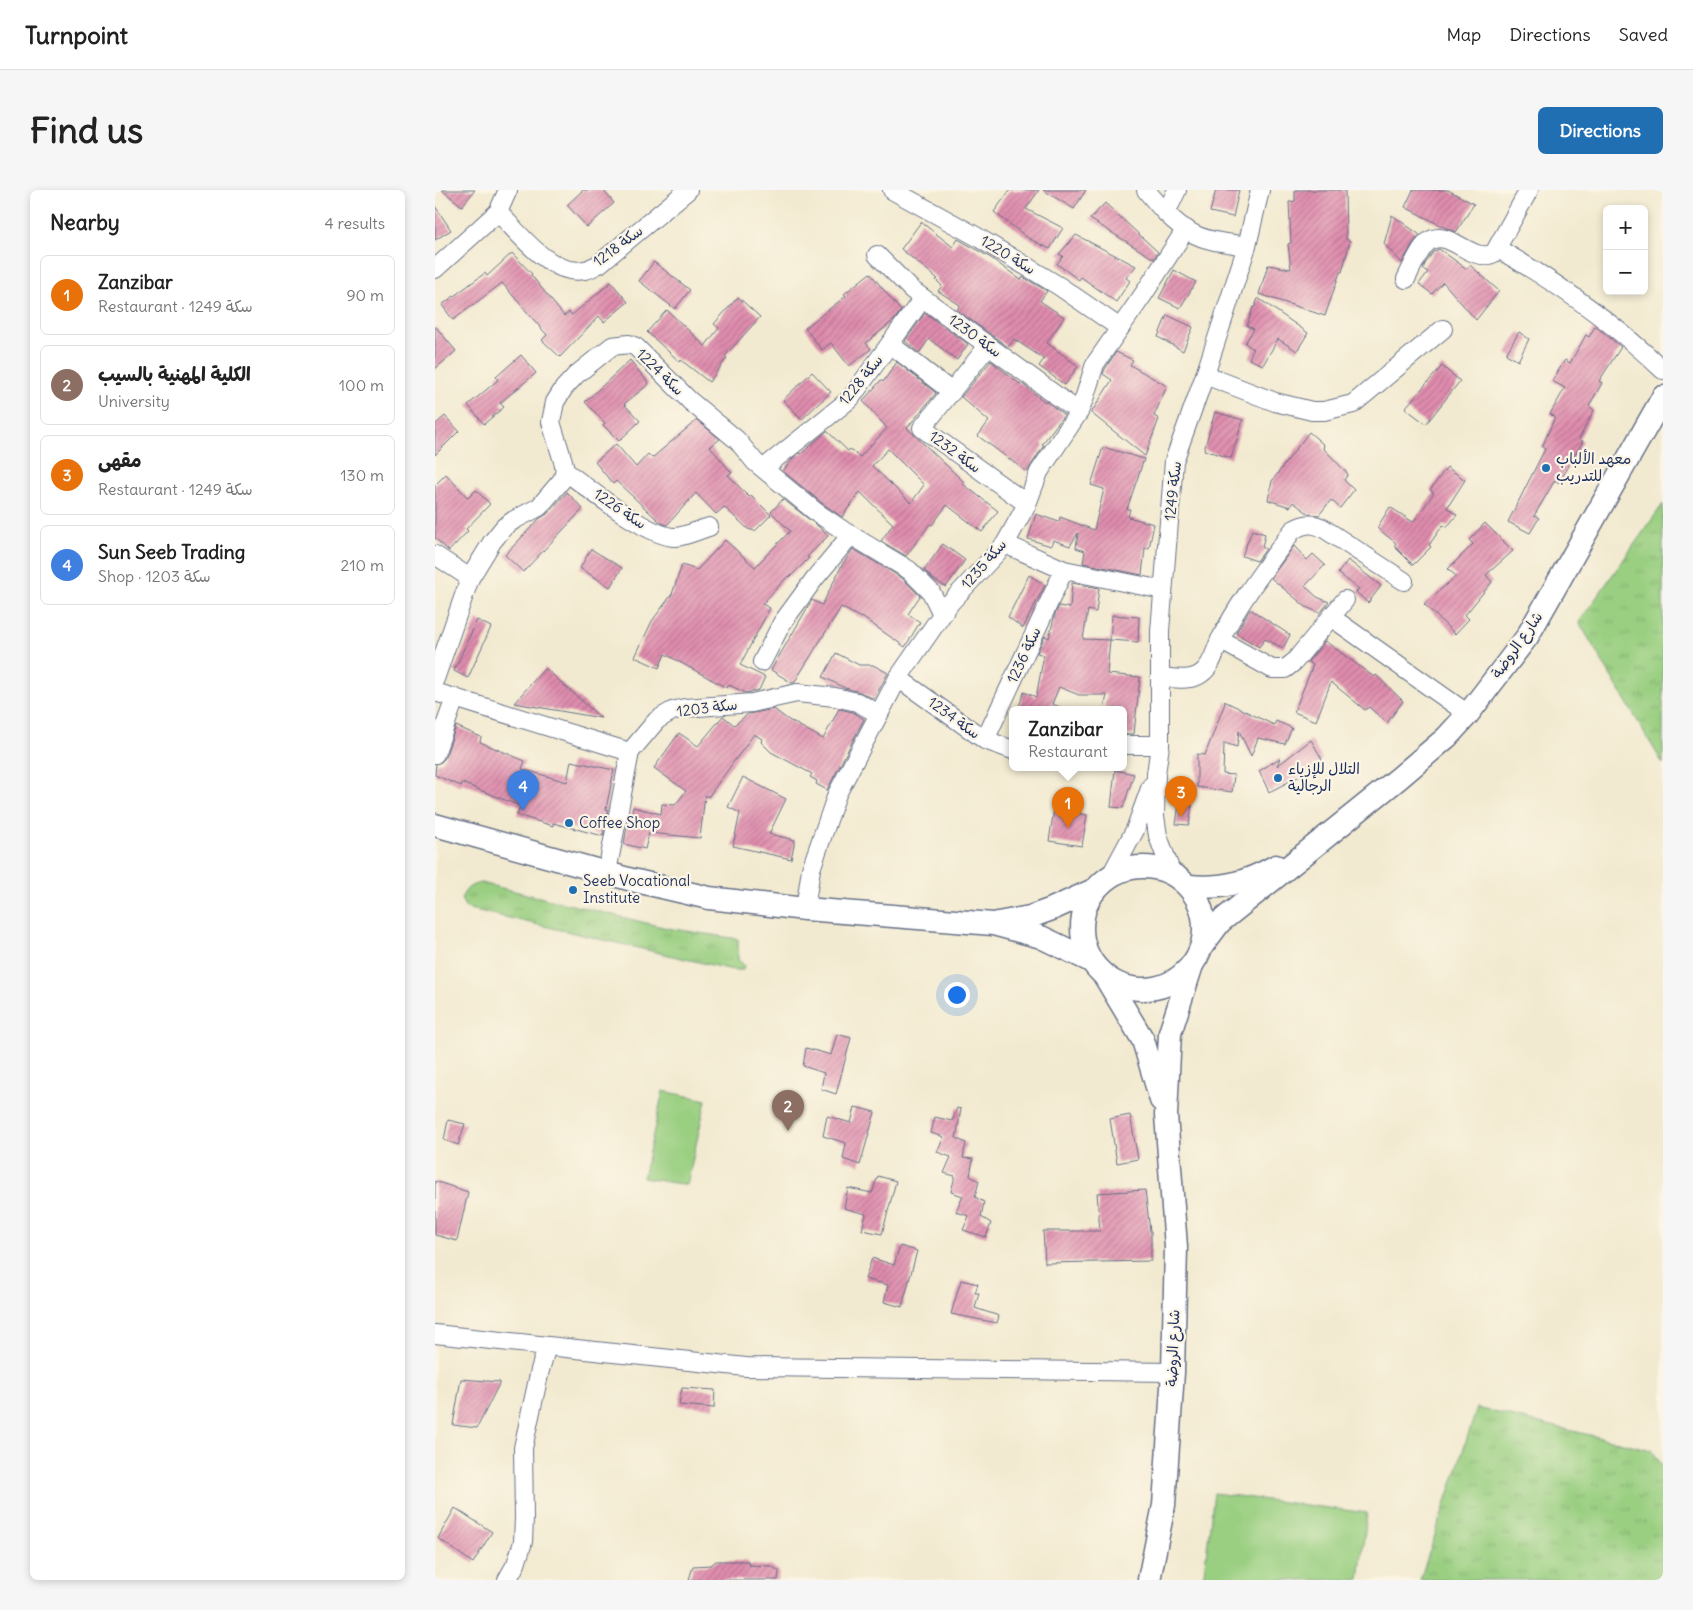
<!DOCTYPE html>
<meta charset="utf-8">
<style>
:root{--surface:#fff;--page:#f6f6f6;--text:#222;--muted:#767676;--line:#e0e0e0;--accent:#1f6fb2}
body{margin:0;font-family:Delius,"Playpen Sans Arabic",sans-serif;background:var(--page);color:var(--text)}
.controls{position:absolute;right:15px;top:15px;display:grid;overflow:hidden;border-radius:8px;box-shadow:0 2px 8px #0003}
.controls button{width:45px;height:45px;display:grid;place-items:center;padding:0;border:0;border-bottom:1px solid var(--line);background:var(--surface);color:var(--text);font:25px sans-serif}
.you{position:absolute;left:521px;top:804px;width:18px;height:18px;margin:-12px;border:4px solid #fff;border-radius:50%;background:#1a73e8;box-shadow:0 0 0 8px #1a73e833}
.badge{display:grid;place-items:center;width:32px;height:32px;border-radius:50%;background:var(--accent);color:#fff;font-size:16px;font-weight:700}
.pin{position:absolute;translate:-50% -41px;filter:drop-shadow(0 1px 2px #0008)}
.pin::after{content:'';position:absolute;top:26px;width:18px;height:15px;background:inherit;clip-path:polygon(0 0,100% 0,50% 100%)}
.popup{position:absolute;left:574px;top:516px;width:118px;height:65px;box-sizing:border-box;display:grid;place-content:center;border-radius:8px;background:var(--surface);filter:drop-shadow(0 1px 4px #0005);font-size:16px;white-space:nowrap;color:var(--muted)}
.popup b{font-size:19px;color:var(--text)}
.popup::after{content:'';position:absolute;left:50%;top:100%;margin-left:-10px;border:10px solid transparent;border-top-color:var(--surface)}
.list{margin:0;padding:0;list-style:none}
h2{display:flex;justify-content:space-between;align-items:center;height:65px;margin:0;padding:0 20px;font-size:21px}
h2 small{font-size:16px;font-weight:400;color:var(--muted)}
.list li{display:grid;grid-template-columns:32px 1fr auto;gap:15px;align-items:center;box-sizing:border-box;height:80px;margin:0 10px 10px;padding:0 10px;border:1px solid var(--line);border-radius:8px}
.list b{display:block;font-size:19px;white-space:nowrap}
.list p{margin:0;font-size:16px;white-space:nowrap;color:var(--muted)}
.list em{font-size:16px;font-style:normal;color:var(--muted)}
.map{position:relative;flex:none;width:1228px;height:1390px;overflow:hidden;border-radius:8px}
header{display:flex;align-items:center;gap:30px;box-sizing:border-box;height:70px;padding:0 25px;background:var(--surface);border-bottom:1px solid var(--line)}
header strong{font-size:24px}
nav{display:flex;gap:28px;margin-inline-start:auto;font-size:18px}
.intro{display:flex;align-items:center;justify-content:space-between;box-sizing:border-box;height:120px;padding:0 30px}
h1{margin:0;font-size:35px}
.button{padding:12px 22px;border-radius:8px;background:var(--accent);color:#fff;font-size:18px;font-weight:700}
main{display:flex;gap:30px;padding:0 30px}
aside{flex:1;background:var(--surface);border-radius:8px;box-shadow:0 2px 8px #0003}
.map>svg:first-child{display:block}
.grass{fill:url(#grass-tufts);stroke:#5a7f70}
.green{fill:#9acf81;stroke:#5a7f70}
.building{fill:url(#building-hatch);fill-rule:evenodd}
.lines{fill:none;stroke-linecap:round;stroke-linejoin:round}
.minor-casing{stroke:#667086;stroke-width:20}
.major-casing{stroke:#667086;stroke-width:25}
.minor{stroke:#fff;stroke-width:18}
.major{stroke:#fff;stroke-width:22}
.poi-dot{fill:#1f6fb2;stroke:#fcf5e5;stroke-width:2}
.labels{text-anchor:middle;stroke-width:4.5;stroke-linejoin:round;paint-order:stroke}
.street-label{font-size:15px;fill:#1b2f5e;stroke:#fcf5e5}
.poi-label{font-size:15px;fill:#1b2f5e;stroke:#fcf5e5;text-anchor:start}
</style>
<header>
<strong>Turnpoint</strong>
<nav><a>Map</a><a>Directions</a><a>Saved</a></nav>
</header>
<div class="intro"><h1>Find us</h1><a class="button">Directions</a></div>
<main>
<aside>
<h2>Nearby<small>4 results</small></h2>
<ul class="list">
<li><span class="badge" style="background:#e8710a">1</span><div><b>Zanzibar</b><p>Restaurant · سكة 1249</p></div><em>90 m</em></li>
<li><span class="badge" style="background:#8d6e63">2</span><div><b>الكلية المهنية بالسيب</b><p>University</p></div><em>100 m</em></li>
<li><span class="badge" style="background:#e8710a">3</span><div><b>مقهى</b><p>Restaurant · سكة 1249</p></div><em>130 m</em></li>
<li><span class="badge" style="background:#3f7fe0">4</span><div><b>Sun Seeb Trading</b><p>Shop · سكة 1203</p></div><em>210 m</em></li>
</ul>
</aside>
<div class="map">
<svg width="1228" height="1390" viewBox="0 0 1228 1390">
<defs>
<pattern id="grass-tufts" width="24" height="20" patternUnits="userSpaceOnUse" patternTransform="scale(1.25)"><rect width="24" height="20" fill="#9acf81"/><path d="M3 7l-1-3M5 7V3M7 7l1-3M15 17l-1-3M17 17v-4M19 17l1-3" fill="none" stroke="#84b272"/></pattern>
<pattern id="building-hatch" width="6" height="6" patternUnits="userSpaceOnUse" patternTransform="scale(1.25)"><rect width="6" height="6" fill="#e08cad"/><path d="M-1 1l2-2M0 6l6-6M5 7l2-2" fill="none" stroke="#b57390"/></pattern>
</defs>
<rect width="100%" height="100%" fill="#fcf5e5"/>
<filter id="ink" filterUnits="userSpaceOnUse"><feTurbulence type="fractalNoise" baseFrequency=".02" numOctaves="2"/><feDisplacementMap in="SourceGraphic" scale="10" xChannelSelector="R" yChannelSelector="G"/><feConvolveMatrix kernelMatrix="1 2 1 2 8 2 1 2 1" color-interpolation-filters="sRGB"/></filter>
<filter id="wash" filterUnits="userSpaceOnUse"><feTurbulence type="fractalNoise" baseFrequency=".0096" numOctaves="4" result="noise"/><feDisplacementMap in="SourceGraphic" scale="20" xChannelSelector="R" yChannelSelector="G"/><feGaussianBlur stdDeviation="1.12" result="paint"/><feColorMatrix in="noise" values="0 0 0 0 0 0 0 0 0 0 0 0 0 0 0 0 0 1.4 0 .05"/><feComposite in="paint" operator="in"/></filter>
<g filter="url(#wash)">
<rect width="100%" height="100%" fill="#f2ead0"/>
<!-- grass -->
<g class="grass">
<path d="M1228,314V574L1144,432Z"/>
<path d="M46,693L232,738L303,749V770L309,775L308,780H298L31,718L26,709C31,698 35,695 46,693Z"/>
<path d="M1042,1218L1217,1260L1228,1277V1390H985Z"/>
</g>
<!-- green -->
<g class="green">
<path d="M228,901L271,910L252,995L208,988Z"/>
<path d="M779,1303L932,1323L924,1390H768Z"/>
</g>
<g id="blocks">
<!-- building -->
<g class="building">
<path d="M7,0H40L27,16Z"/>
<path d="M148,0H168L179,13L152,37L132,15Z"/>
<path d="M575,0H604L591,19L628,38L615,59L593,48L559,22Z"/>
<path d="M608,0H651L639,19Z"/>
<path d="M781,0H804L798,27L775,22Z"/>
<path d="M860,0H910L911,49L915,51L907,82H905L890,126L824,104L833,75L856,79L853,54L856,53L854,12L860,11Z"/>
<path d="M978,0H1013L1039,14L1021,42L1011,38L970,17Z"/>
<path d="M670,13L723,62L719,69L655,29Z"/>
<path d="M0,16L16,40L0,50Z"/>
<path d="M957,25L985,45L978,53L967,73L949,54Z"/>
<path d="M486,32L518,57L523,49L556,68L586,90L588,87L612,101L605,111L629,127L612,153L643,176L630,195L604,176L609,169L579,149L573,157L522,120L525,115L503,101L507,96L501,90L503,89L466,59Z"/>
<path d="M641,45L701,76L691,88L695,91L681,112L646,87L644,90L622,74L628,66L624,64Z"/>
<path d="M1004,59L1032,79L1035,75L1064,101L1041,130L1008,92L997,104L984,94L993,82L988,79L990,74L998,62Z"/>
<path d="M77,63L97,84L96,85L129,126L134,122L137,125L176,92L193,112L169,132L164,126L125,167L107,150L112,145L67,93L18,130L7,115L50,83L52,86Z"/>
<path d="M219,72L255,100L240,119L204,91Z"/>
<path d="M739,80L761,92L745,118L724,108Z"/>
<path d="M435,83L466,121L459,130L431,153L436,159L414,176L396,153L387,160L370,138L411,106L409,104Z"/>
<path d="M303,107L325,127L290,166L292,168L274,192L246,170L245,172L212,142L232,120L270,156L284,138L279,134Z"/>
<path d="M823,108L873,143L862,161L843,149L828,175L814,169L818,159L810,153L819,139L812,136L818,117H820Z"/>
<path d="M490,123L533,154L522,170L494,149L484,163L470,151Z"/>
<path d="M732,125L758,137L748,161L723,147Z"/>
<path d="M0,136L21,161L0,179Z"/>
<path d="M1160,136L1186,157L1164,191L1167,193L1154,216L1159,220L1144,249L1148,251L1124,293L1120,290L1099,326L1104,328L1095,343L1073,332L1110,259L1107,257L1120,227L1115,224L1130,198L1117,191L1130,170L1135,173L1151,145L1154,147Z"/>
<path d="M1084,142L1094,149L1083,171L1071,164Z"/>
<path d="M681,162L698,170L695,175L732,196L719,226L724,229L710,266L656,223L677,190L668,184L670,179Z"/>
<path d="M86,165L101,183L65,213L69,217L49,234L33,215L63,190L61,187Z"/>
<path d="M195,170L214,194L189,214L205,231L184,251L168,235L170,233L150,212Z"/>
<path d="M556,171L585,194L586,193L610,212L611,211L629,225L607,254L609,255L592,282L543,246L554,231L526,207Z"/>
<path d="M462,172L501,203L472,238L529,292L528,294L563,321L547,342L512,315L497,335L495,334L471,366L446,351L458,334L425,302L407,327L387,313L348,281L358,268L364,263L366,264L392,241L413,261L415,259L425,267L452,238L428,211L446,190L448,192ZM453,259L489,295L476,313L437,276Z"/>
<path d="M1007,176L1025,191L991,234L970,218Z"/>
<path d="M377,182L396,202L367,229L348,210Z"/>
<path d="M780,222L808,230L796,268L769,260Z"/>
<path d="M10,226L24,241L0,265V235Z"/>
<path d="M262,230L285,249L275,257L297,283L293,285L314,307L316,305L336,325L320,341L313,339L289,317L281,324L261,303L232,335L225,332L181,291L178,294L160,272L181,254L201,277L213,264L217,268Z"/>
<path d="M874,242L889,255L888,258L913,284L909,290L919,300L905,318L896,310L884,325L874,324L858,312L855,317L833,310L837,291Z"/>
<path d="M668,257L709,269L692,319H695L693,327L719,334L714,358H710L707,385L648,373L650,361L641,358L643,343L635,356L618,350L616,356L593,349L601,324L624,332L625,327L659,340L669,299L656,295Z"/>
<path d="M1012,277L1030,290L1012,318L1022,325L1012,337L1008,335L994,355L996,357L978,375L959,356L961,353L942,338L955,317L978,332L999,303L995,300Z"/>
<path d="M11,284L33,308L41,300L55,314L31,339L33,341L14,361L0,348V295Z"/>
<path d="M132,302L148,319L88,382L70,365L104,329L112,324Z"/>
<path d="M348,309L384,337L393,346L372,367L374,368L355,387L353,386L327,414L335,418L305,475L330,487L324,500L311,503L294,495L292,498L230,464L224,478L200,467L217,431L237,404L247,375L262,380L290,350L320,377L355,341L336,322Z"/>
<path d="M1050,333L1078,361L1051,385L1057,392L1030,425L1034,429L1020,444L989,414L1021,386L1013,379L1038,354L1034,350Z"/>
<path d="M817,340L830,344L827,357L831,359L822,371L807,366Z"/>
<path d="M508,354L530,370L511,397L498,389L489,380Z"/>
<path d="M859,356L872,370L878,364L890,375L870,396L882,407L894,412L885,423L871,417L836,388Z"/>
<path d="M156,359L187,378L175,397L145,378Z"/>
<path d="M418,359L467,388L485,406L473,424L485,432L470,457L427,427L426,428L406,417L359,493H357L336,480L377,410L387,415L407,375Z"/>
<path d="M913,370L946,396L933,413L921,402L924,399L903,383Z"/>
<path d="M594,385L610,395L588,438L573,427Z"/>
<path d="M637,393L664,398L661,422L653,420L648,449L675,450L672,484L705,487L699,544H688V519H669L672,505H644L624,497L617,514L630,519H583L589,502L601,507L609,465L602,463L610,446L614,448L620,424L624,416L635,418Z"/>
<path d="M815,419L855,445L848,458L830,449L824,457L801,443Z"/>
<path d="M677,425L704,427L703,452L675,450Z"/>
<path d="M42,430L56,437L33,488L19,481Z"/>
<path d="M890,451L939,487L941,485L968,511L952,533L934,517L930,520L896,492L881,531L859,522L878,475L873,472Z"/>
<path d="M401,463L424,475H438L453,483L439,509L425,502L410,498L388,487Z"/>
<path d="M110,478L166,528L79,513Z"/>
<path d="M789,511L839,535L841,531L857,538L850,554L823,548L816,566L804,541L802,557L789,553L788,584L799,585L797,602L762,597V564L770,565L790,513Z"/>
<path d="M339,519L352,529L388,549L404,519L418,522L429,529L392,600L381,594L382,591L375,587L377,584L336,562L326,552L327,549L319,544L273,607L270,605L265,648L214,643L210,659L189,654L194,625H196L198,617L226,624L227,614L240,615L251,601L219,578L244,543L263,556L288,526L299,535L313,524Z"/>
<path d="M21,536L46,547L45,552L90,571L87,579L132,592L136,571L179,580L171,619H173L168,646L118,633V636L82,625L85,616L27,593L26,596L0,585L1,574L6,572L10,568Z"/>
<path d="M876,550L887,569L866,588L865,586L834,602L824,581L845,568L842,576Z"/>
<path d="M680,580L699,584L688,618L676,617Z"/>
<path d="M308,587L351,609L334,644L360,650L356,669L298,656L305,623L293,617Z"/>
<path d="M744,614H757L754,635L741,634Z"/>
<path d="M619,619L652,625L647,656L614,651Z"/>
<path d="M402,844L416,848L401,904L386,899L389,883L368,876L371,858L396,865Z"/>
<path d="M420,917L440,922L425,975L408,969L411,953L388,946L392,926L416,933Z"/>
<path d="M522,918L526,919L521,948L531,953L528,968L538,969L535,986L544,991L540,1007L549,1012L546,1027L556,1033L551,1047L528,1040L534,1026L521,1022L528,1006L516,1002L520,986L509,983L516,967L502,962L509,947L496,943L500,927L517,931Z"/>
<path d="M695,925L703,969L682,973L675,929Z"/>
<path d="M13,930L30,934L23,955L9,950Z"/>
<path d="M443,986L461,991L447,1044L427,1040L431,1024L409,1018L413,998L437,1003Z"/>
<path d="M0,991L33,1002L22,1051L0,1045Z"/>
<path d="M710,1000L715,1041H716V1071L610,1073L608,1041H665L662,1003Z"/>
<path d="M465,1056L482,1061L467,1117L449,1112L453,1095L430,1089L437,1068L459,1075Z"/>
<path d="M526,1090L543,1094L540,1103H544L540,1118L564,1126L562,1133L516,1124Z"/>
<path d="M26,1189L65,1192L42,1238L18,1235Z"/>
<path d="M247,1198L280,1200L279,1218L244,1215Z"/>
<path d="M20,1318L57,1342L38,1373L3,1348Z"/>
<path d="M281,1371H313L314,1375L336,1376L344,1381L343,1390H254L258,1376L276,1375Z"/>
</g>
</g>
</g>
<g filter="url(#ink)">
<use href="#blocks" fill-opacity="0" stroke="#667086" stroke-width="1"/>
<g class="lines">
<!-- minor casing -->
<g class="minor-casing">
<g id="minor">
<path d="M457,0L539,45L624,96L685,138"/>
<path d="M711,0C724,16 739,34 757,43C773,52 794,53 812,56"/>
<path d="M63,22C84,43 116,87 149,80C154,80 159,76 164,74L253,0"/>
<path d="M731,23L742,0"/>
<path d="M1063,59C1123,93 1178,132 1228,180"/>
<path d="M442,65L477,100L644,222"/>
<path d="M0,79L63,22L73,0"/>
<path d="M971,89C976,79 985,58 993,52C1013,36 1037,75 1059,63L1094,0"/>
<path d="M455,154L517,202"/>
<path d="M553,156L487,238L592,314"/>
<path d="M770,185L840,212L877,221H889L918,214L1008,139"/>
<path d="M329,278L415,209L488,108"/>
<path d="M130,281C153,298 214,348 241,347C251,346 264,340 274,337"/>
<path d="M570,354L629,380L728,400"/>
<path d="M0,365L35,388"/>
<path d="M896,427L1033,524"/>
<path d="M785,450L837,479H850L859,472L910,410"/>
<path d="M327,472L347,433L380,388L416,345"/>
<path d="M726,487C739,488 756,492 767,483C777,476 780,461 785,450C805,410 832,376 858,340C869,334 877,332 888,338L969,391"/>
<path d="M463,488L550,550L578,560"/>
<path d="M0,489L35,388L57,352L69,337L79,330L104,317L127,290L130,281L128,271L116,232L120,212L129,198L141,185L177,156L194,154L201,157L255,211L302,250L320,272L381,322L409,341L474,380L496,402L507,424"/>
<path d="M0,502L195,562L222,530L237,521L250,518L317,513L362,503L400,507L422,512L444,524"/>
<path d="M550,550L629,380"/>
<path d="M688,555H725"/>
<path d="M0,564L20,508"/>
<path d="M172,682L195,562"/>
<path d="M737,684L723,646L720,626L721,584L725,555V441L739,271L770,185L812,56L825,0"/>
<path d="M676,685L700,640L716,596"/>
<path d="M370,719L376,679L402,604L463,488L515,413L570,354L592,314L604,282L644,222L649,209L660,174L708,105L751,39"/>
<path d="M0,1144L311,1177L738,1182"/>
<path d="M72,1390L81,1374L88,1352L89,1328L88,1258L105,1180L112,1156"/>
</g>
</g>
<!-- major casing -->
<g class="major-casing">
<g id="major">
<path d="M0,635L197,690L274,708L370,719L558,734L606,747L656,771"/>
<circle cx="708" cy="738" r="61"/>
<path d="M754,696C787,699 811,693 841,676"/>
<path d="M563,733L595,727L617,719L661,699"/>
<path d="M767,756L785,732L964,588L1012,547L1033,524L1092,447L1228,207"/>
<path d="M669,785L708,850L726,910"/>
<path d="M714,1390L729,1315L738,1182L741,1057L731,925L735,843L757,775"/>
</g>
</g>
<!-- minor -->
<use href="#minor" class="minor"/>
<!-- major -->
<use href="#major" class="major"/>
</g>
</g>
<!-- markers -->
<g class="poi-dot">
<circle cx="1111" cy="278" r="5"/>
<circle cx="843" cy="588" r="5"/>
<circle cx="134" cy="633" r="5"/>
<circle cx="138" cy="700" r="5"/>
</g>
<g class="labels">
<!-- street labels -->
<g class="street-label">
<text transform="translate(183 56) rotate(-37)" y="5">سكة 1218</text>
<text transform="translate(573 65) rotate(31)" y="5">سكة 1220</text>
<text transform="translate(540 146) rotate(36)" y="5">سكة 1230</text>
<text transform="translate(225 182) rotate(44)" y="5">سكة 1224</text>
<text transform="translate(426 190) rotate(-51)" y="5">سكة 1228</text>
<text transform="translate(520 262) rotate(36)" y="5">سكة 1232</text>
<text transform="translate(738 301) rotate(-84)" y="5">سكة 1249</text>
<text transform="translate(185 319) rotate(34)" y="5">سكة 1226</text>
<text transform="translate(549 374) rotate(-49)" y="5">سكة 1235</text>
<text transform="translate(1082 455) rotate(-55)" y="5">شارع الروضة</text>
<text transform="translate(589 465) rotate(-65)" y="5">سكة 1236</text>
<text transform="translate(272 518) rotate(-7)" y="5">سكة 1203</text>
<text transform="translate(519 528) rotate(36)" y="5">سكة 1234</text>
<text transform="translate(738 1158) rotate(-88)" y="5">شارع الروضة</text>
</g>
<!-- poi labels -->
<g class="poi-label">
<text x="1121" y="274">معهد الألباب<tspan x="1121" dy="17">للتدريب</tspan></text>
<text x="853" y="584">التلال للإزياء<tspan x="853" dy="17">الرجالية</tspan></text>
<text x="144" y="638">Coffee Shop</text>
<text x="148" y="696">Seeb Vocational<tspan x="148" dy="17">Institute</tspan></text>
</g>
</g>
</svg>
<div class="controls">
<button>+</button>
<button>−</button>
</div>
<div class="you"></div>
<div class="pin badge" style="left:633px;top:638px;background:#e8710a">1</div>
<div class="popup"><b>Zanzibar</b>Restaurant</div>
<div class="pin badge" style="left:353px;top:941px;background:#8d6e63">2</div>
<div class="pin badge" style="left:746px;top:627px;background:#e8710a">3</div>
<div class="pin badge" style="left:88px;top:621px;background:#3f7fe0">4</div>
</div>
</main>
